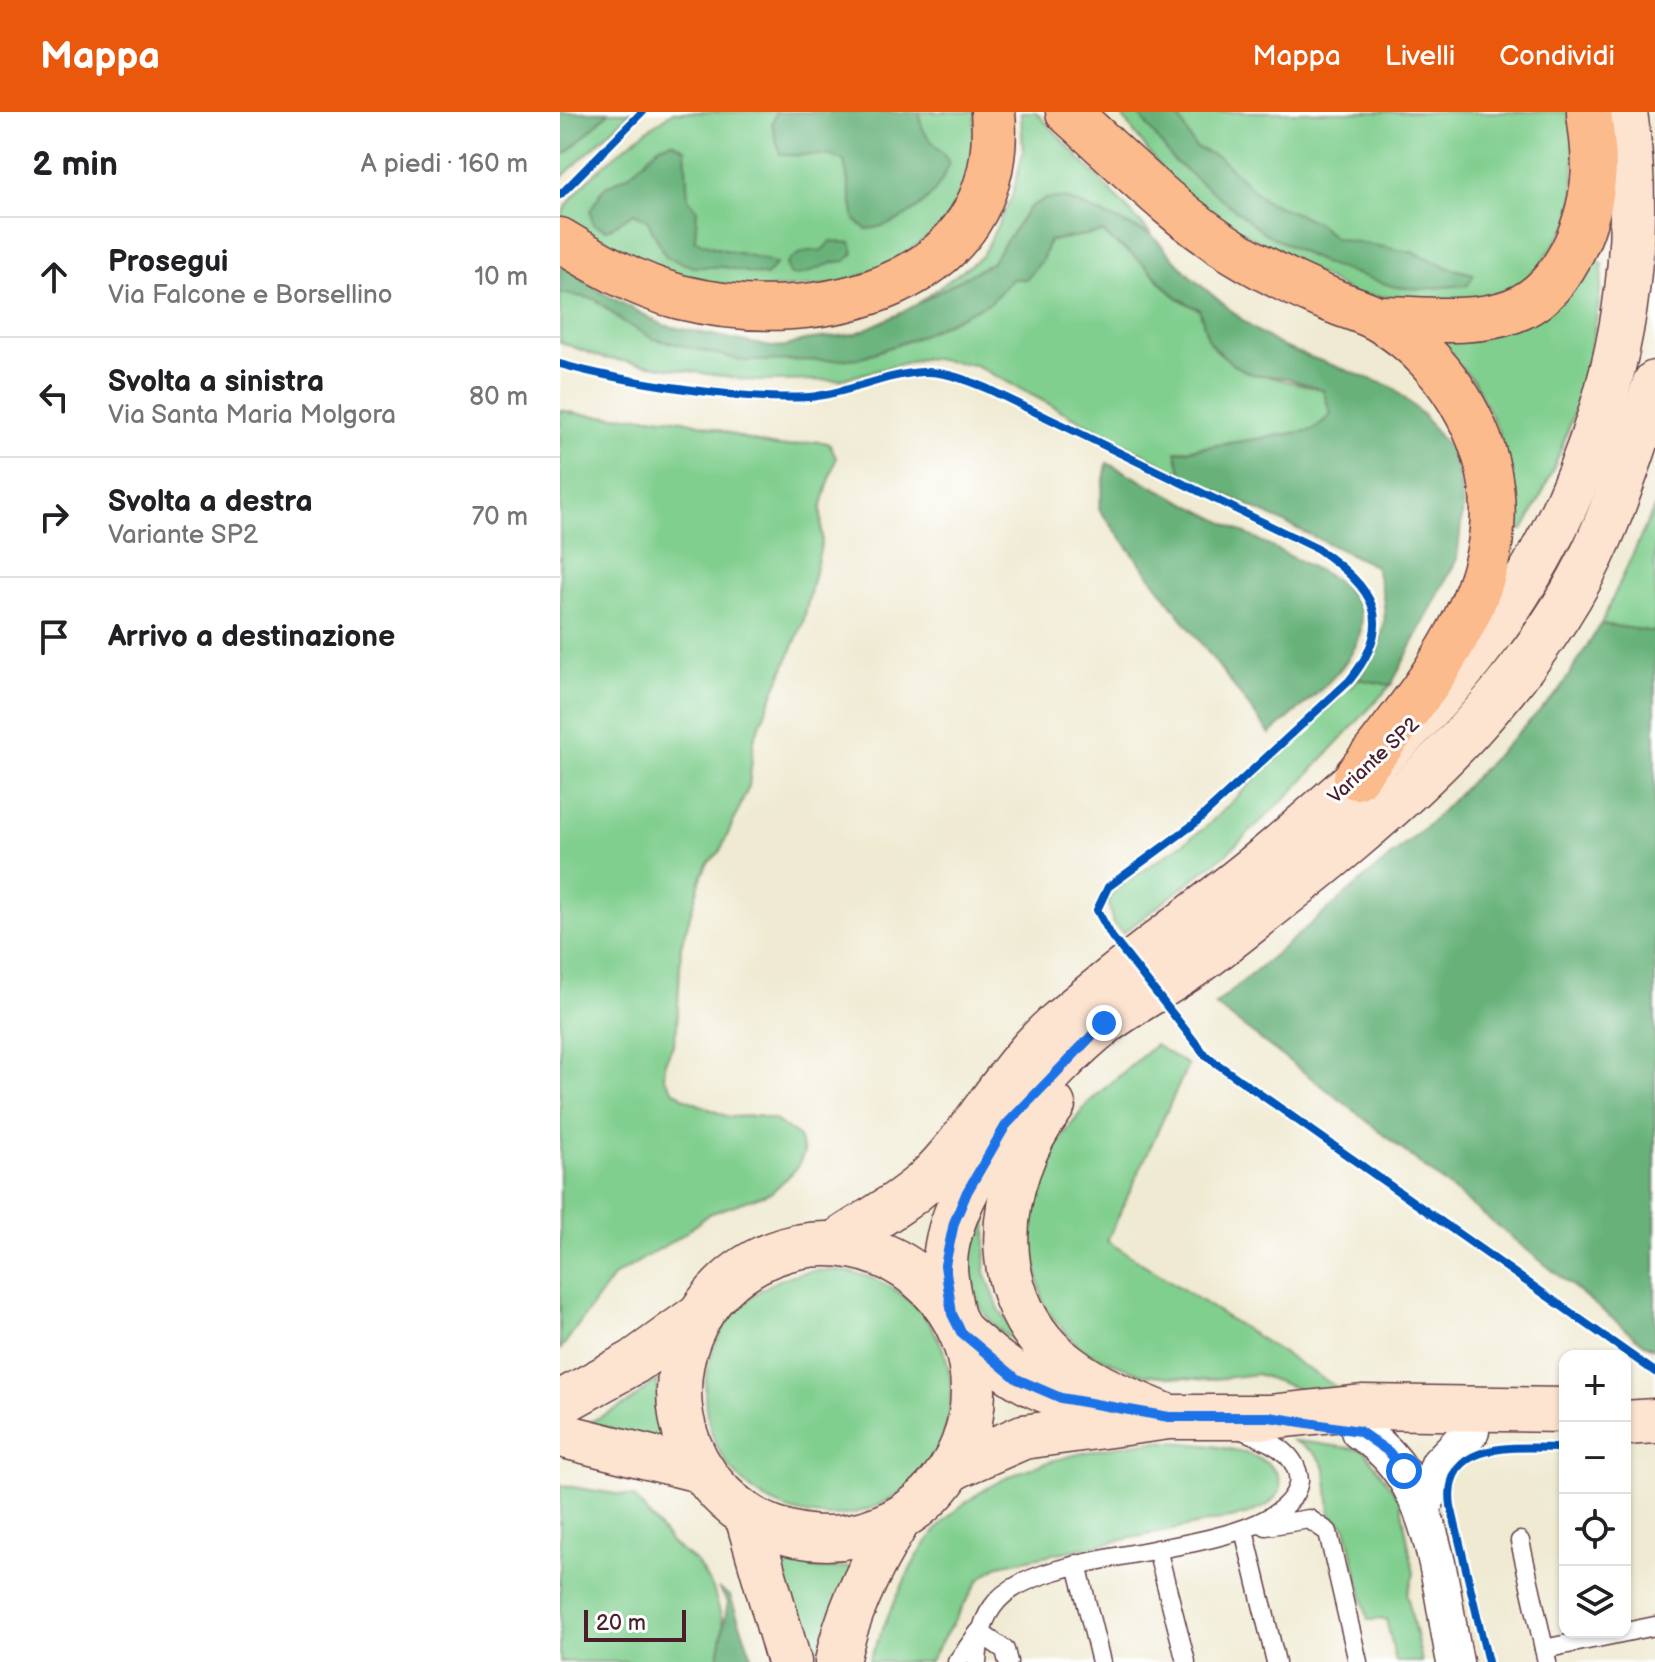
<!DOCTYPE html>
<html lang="it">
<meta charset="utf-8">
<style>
:root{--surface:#fff;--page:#f2f2f2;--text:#202124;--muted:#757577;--line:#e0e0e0;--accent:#ea580c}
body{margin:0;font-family:"Balsamiq Sans",sans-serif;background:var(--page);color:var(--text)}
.controls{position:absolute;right:24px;bottom:24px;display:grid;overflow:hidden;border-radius:16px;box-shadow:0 2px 6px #0004}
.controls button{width:72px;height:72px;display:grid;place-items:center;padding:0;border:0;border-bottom:2px solid var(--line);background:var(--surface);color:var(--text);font:40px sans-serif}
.scale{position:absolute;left:24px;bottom:20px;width:102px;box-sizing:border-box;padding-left:8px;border:4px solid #4a1f2b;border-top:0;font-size:22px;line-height:28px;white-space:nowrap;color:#4a1f2b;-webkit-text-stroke:6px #fff;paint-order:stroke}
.stop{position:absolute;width:24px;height:24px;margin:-18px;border:6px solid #1a73e8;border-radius:50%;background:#fff}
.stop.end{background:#1a73e8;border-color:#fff;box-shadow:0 2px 8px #0008}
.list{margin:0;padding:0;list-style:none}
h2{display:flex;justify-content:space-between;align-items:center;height:104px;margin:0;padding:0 32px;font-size:34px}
h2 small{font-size:26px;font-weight:400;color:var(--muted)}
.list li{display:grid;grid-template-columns:52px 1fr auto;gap:24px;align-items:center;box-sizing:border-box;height:120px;padding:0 32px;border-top:2px solid var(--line)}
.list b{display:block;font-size:30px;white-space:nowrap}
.list p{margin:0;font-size:26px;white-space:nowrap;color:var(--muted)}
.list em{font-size:26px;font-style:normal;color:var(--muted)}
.icon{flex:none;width:44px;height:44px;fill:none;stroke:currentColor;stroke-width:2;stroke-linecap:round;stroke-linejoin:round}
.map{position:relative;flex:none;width:1095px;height:1550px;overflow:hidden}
header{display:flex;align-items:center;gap:48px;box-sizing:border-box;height:112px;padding:0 40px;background:var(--accent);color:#fff}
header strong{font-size:38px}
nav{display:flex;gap:44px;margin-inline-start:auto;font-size:28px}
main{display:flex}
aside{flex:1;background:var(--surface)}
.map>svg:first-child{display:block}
.green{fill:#81cf8f;stroke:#66775d;stroke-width:2}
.forest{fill:#68b27a;stroke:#596852;stroke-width:2}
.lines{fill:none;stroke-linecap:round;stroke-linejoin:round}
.lane-casing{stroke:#633d44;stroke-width:21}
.street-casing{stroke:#633d44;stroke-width:39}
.secondary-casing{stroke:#633d44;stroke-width:47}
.highway-casing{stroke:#633d44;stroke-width:47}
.lane{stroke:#fff;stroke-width:18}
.street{stroke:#fff;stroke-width:36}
.secondary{stroke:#fde4d1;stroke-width:44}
.highway{stroke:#fbbb8d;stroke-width:44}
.cycleway-casing{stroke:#fff;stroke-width:13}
.cycleway{stroke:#0057b8;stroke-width:8}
.route{stroke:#1a73e8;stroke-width:10}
.labels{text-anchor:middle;stroke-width:6;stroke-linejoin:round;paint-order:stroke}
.street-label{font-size:20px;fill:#4a1f2b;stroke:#fff}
</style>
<header>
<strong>Mappa</strong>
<nav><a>Mappa</a><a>Livelli</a><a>Condividi</a></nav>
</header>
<main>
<aside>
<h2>2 min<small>A piedi · 160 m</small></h2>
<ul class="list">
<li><svg class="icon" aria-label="ahead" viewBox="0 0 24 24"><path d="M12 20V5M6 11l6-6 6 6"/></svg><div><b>Prosegui</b><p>Via Falcone e Borsellino</p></div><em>10 m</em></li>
<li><svg class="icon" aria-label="left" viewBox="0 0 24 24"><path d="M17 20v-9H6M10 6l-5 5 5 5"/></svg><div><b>Svolta a sinistra</b><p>Via Santa Maria Molgora</p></div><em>80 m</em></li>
<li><svg class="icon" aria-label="right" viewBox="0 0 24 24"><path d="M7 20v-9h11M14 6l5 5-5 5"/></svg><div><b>Svolta a destra</b><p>Variante SP2</p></div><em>70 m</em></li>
<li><svg class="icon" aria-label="arrive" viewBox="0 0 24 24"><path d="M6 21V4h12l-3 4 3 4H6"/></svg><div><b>Arrivo a destinazione</b></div></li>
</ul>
</aside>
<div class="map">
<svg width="1095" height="1550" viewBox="0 0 1095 1550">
<rect width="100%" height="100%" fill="#fff"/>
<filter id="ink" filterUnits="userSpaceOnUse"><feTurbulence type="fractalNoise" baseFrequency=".0125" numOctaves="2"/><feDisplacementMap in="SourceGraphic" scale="16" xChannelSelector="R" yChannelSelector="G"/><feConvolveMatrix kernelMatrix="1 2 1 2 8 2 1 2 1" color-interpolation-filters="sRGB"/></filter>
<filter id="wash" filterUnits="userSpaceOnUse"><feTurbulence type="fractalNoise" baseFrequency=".006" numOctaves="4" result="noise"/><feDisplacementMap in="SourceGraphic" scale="32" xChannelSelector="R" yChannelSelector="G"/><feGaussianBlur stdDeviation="1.8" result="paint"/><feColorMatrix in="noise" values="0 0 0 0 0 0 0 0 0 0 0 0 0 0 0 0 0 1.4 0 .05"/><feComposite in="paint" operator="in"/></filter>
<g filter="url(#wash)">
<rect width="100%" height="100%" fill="#efead1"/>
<!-- green -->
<g class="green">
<path d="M0,0H71L0,67Z"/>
<path d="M113,0H415L411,62L382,114L330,153L278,173L191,177L124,167L48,136L0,106C16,69 79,23 113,0Z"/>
<path d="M461,0H476L592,123L504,86L485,87L470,95L431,151L358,191L422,144L452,85L463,40Z"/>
<path d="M559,0H1014V104L978,156L954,176L898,192L794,182L625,88Z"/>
<path d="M543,120C553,132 563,135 574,144C601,164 603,183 639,197C644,207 644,218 649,228C660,256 735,272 763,277L771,303L753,318L617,339L622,362L415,253L365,246L279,268L195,269L43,246L0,230V181L35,187L63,210L112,231L241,247L299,246L353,227L430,190L452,167L482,148L489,129Z"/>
<path d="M1036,148L1043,152C1036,242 1008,339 963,418H957L951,370L939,320L914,269L879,234L873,219Z"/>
<path d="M0,298C41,309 81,301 122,308C155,313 185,330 217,334C237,337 251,325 270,332L276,346L261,396L262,429L243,511L194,627L189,674L160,740L147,752L141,766L121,834L117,915L113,933L105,950L104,966L113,978L126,987L168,1005L198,1004L215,1008L239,1025L244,1041L237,1056L212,1080L149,1102L124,1122L53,1165L0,1238Z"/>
<path d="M1095,394V520L1041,512L1094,396Z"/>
<path d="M798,567L831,573L734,678L666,742L563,821L553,812L548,789L554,779L645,716Z"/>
<path d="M595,933L628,953L547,1129L784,1280H747L697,1262L647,1268L581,1262L522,1238L484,1196L470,1124L484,1049L528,991Z"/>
<path d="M427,1102L425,1160L439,1197L460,1233C422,1210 400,1175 414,1131C417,1121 419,1109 427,1102Z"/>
<circle cx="268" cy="1281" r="123"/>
<path d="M97,1267L101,1331L28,1311L70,1290Z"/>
<path d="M731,1328L804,1338L840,1388L854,1462L847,1482L862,1550H836L826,1507L808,1508L786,1415L771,1404C764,1364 776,1346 731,1328Z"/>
<path d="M594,1329C627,1331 728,1333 720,1380L707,1394L685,1403L439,1453L419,1468L369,1550H308C324,1515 338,1478 357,1445C407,1360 505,1341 594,1329Z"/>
<path d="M0,1373L74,1385L112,1432L137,1451L153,1477L175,1550H0Z"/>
<path d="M228,1449L262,1457L292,1455L267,1550H250L240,1505L221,1469L220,1455Z"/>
</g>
<!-- forest -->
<g class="forest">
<path d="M0,0H49L8,40L0,43Z"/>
<path d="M216,0H360C359,26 378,30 389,51C379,86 342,114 306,117L295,108L284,49C263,38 243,46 220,42L212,12Z"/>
<path d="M577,0H616L635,35L659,45L705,89L755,109L775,126L856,141L889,156L914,162L908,173L861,177L835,175L763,151L704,121L614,49Z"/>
<path d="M112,30L125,37L128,87L137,98L135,128C161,141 189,140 216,152L206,164L163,155H133L106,145L87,108L74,101L47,118L33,112L30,99L44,76L69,63L100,34Z"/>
<path d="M504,86L592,123L632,166L691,215L723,235L832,275L862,302L890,338L899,364L903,396L897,447L831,573L798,567C827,526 832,503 815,454L622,362L616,340L753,318L771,303L763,278L727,266L691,262L673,253L649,230L639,197C603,182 601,164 574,144C563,135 553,132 543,120L489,129L482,148L467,167H452L431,190L353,227L299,246L279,248L184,249L112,231L94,227L63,210L35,187L0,181V149L39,179L103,213L211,235L228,234L244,228L295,222L341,201L431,151L470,95L485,87Z"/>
<path d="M271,129L291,131L294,141L286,149C267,148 250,165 230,163L226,152C235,142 247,137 261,139Z"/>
<path d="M547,351L769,464C853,517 752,584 710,622L539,397Z"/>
<path d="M1041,512L1095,520V1237L1084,1232L787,993L655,893L869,712L999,579Z"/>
<path d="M158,1476L170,1484L194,1550H157L168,1490Z"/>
</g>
</g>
<g filter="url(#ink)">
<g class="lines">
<!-- lane casing -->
<g class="lane-casing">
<g id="lane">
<path d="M706,1414L749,1407L768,1420L798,1550"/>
<path d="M684,1418L716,1550"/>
<path d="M960,1429L987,1550"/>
<path d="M597,1437L626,1550"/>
<path d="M517,1452L541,1550"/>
<path d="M984,1537L1095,1514"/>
<path d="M397,1550L419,1520L445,1538L448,1550"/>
<path d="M417,1550C419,1526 421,1507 438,1488C495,1428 725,1449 739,1369C737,1339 707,1328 682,1318"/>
</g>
</g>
<!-- street casing -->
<g class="street-casing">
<g id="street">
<path d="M799,1319C876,1366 878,1469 895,1550"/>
<path d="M863,1396L879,1352L911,1319"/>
</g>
</g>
<!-- secondary casing -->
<g class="secondary-casing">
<g id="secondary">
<path d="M493,993C433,1072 423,1191 509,1255C538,1277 573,1290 607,1304"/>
<path d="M276,1131C305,1111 340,1093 366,1069C415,1022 445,958 497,912C568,850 647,796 719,735C779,683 842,629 893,569C1026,414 1095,203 1065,0"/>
<circle cx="266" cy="1279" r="147"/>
<path d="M392,1202C390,1187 385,1170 385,1154C385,1075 485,956 546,910C580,885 619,866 652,840C742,770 833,700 910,617C960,562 1010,495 1040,426C1062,376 1079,323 1095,271"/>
<path d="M401,1220C458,1270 480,1283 555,1296"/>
<path d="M0,1291L74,1250L141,1202"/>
<path d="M1065,1311L1095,1309"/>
<path d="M0,1323L143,1359"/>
<path d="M392,1356L463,1325L609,1305H709L802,1295L1005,1298"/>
<path d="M187,1404L229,1550"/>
<path d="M277,1550C287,1500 311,1452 338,1409"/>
</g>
</g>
<!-- highway casing -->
<g class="highway-casing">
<g id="highway">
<path d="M508,0C562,48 614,103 675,140C706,159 739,175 773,189C787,195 804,199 818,207C856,228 888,264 908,303C981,442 878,560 796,665"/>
<path d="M0,128C38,151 77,174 120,185C257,219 448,176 433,0"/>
<path d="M817,206C860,206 912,214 952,199C1002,181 1028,117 1033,68C1036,46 1031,22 1029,0"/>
</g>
</g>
<!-- lane -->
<use href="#lane" class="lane"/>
<!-- street -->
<use href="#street" class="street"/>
<!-- secondary -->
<use href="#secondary" class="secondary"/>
<!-- highway -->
<use href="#highway" class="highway"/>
<!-- cycleway casing -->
<g class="cycleway-casing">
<g id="cycleway">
<path d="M0,83L82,0"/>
<path d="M0,252C63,270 184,289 249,285C288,282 325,262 363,260C385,259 409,269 428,277L758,437C813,476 838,509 789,569L634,712L548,775L537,798L552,825L646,944L1095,1260"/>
<path d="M928,1550L891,1394C881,1325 962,1336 1005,1336"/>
</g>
</g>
<!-- cycleway -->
<use href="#cycleway" class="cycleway"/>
</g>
</g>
<g class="lines" filter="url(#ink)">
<!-- route -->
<path class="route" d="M544,911L446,1013L407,1080L394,1111L385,1153L392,1202L401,1220L457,1267L501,1286L609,1305H709L799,1319L829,1340L844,1359"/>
</g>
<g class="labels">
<!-- street labels -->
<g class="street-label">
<text transform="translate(813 648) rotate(-43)" y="7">Variante SP2</text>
</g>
</g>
</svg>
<div class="controls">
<button>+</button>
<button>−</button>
<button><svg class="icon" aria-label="locate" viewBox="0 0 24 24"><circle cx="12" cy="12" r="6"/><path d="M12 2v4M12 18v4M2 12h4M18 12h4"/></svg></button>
<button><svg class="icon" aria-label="layers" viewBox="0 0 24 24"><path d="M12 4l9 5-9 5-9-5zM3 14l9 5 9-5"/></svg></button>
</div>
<div class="scale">20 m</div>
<div class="stop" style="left:844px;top:1359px"></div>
<div class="stop end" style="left:544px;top:911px"></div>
</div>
</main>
